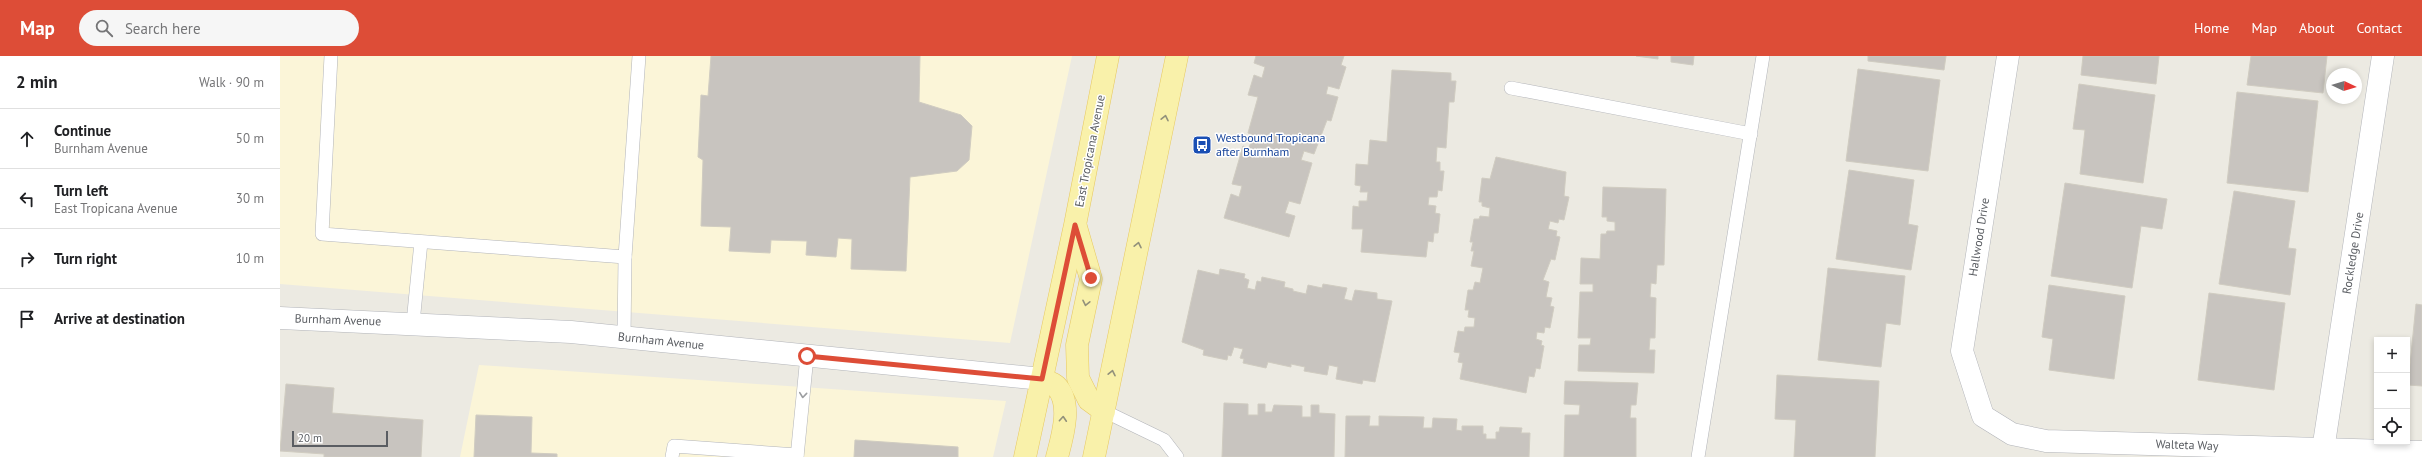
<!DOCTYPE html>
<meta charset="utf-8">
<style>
:root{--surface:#fff;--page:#f6f6f6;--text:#202124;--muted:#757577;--line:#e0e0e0;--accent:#dd4d37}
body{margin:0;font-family:"PT Sans",sans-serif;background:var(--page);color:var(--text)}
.controls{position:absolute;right:12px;bottom:12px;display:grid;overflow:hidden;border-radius:0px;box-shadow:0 2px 6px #0003}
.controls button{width:36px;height:36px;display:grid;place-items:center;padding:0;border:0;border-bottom:1px solid var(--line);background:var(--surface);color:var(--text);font:20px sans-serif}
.compass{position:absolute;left:2046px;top:12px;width:36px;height:36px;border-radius:50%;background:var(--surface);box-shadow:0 2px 6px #0003;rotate:94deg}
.scale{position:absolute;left:12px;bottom:10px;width:96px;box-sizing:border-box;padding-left:4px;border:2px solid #5a5d62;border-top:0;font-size:11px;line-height:14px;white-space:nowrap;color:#5a5d62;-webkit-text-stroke:3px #fff;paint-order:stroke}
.stop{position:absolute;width:12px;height:12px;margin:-9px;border:3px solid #dd4d37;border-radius:50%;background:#fff}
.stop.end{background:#dd4d37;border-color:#fff;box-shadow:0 1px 4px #0008}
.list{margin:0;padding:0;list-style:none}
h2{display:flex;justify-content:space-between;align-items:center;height:52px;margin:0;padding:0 16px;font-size:17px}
h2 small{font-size:13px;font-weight:400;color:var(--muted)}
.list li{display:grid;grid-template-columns:26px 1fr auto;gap:12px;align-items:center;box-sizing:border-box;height:60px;padding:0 16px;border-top:1px solid var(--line)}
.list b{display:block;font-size:15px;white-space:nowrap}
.list p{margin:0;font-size:13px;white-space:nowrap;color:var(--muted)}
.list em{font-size:13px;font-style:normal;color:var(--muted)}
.icon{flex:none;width:22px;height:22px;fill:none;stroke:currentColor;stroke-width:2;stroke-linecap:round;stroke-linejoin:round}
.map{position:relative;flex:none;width:2142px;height:401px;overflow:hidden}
header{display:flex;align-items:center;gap:24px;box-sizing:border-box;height:56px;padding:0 20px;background:var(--accent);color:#fff}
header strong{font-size:19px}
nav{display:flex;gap:22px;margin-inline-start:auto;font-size:14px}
.search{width:280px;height:36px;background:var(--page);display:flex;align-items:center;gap:10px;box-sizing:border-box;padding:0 14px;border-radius:22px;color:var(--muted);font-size:15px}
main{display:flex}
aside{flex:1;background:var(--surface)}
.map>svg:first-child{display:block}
.commercial{fill:#fbf5d8}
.building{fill:#c8c4bf;stroke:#d0ccc1}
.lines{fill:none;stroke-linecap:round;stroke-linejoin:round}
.lane-casing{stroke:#b2b4b9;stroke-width:14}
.street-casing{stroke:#b2b4b9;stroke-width:23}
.primary-casing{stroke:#e7c860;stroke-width:23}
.lane{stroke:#fff;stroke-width:13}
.street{stroke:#fff;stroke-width:22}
.primary{stroke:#f9f1aa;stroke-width:22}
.oneway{stroke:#92917b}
.oneway2{stroke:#9c9ea1}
.route{stroke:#dd4d37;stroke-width:5}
.labels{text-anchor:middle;stroke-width:3;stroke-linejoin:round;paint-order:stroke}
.transit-label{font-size:12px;fill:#164399;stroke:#fff;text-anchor:start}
.street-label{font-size:12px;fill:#5a5d62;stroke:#fff}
</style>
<header>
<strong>Map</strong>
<div class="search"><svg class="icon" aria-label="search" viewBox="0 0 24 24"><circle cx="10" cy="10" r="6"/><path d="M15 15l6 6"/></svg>Search here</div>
<nav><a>Home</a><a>Map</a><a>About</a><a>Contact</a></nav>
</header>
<main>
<aside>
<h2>2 min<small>Walk · 90 m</small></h2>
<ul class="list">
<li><svg class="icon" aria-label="ahead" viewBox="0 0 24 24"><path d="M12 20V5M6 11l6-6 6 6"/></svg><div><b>Continue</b><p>Burnham Avenue</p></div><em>50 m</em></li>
<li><svg class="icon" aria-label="left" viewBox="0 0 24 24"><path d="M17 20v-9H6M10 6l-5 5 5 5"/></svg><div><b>Turn left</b><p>East Tropicana Avenue</p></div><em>30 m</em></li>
<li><svg class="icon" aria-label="right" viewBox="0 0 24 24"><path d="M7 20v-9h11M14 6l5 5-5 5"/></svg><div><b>Turn right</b></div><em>10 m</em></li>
<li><svg class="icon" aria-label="arrive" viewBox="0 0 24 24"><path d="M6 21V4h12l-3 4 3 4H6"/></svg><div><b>Arrive at destination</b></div></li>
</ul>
</aside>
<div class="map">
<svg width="2142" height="401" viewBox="0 0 2142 401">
<rect width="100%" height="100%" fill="#eceae2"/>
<!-- commercial -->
<g class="commercial">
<path d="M0,0H792L730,287L0,228Z"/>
<path d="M199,309L726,345L713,401H180Z"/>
</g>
<!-- building -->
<g class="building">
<path d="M431,0H640L639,46L681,59L692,70L689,104L677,115L630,121L626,215L571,213L572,183L558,182L556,201L526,199L527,185L491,184L490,197L449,195L451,171L421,170L423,104L418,101L421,39L428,40Z"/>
<path d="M976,0H1064L1061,9L1066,11L1059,33L1048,30L1046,38L1058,41L1051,65L1047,64L1034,98L1024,95L1021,104L1032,107L1020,148L1009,145L1005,157L1015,160L1009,181L944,162L951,138L959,141L962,130L952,128L963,90L969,92L973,79L968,77L978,41L968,39L974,19L982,22L985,11L974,7Z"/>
<path d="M1356,0H1378V3Z"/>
<path d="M1391,0H1414L1413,9L1391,6Z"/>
<path d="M1588,0H1666L1664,14L1588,5Z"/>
<path d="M1803,0H1879L1876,28L1801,19Z"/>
<path d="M1971,0H2047L2043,37L1967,29Z"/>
<path d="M1578,13L1660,24L1648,115L1566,105Z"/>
<path d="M1112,14L1171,17V25H1176L1174,46H1169L1166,92L1157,91L1156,106H1160V115H1164L1162,135L1158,134L1157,141H1149L1148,149L1156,150L1155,157L1160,158L1158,177H1154L1153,186L1148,185L1146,201L1081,196L1083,173H1072L1073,150L1079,151V145H1087L1088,136H1080L1081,130L1075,129L1076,108L1088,109L1090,84L1107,86Z"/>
<path d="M1799,28L1875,39L1863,127L1800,118L1805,74L1793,73Z"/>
<path d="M1957,36L2038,45L2028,136L1947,127Z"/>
<path d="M1216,101L1286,116L1284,140L1289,141L1284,164L1279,163L1278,167L1270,165L1268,173L1277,175L1276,180L1280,181L1275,204L1271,203L1263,224L1269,226L1266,241L1272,242L1270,250L1274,251L1270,272L1265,271L1264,277L1257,276L1256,283L1262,285L1261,289L1264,290L1260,313L1256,312L1254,321L1249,320L1246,337L1180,323L1183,307L1178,306L1180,297L1174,296L1178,275L1184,276L1185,271H1194L1195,262L1188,261L1189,254H1185L1188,234H1193L1195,226L1200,227L1203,212L1191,210L1194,195H1191L1193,186H1190L1194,163H1199L1200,160L1209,161L1210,152L1202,150V146H1199L1202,122L1210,123Z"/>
<path d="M1569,114L1634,124L1628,168L1638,170L1631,214L1556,203Z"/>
<path d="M1785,127L1887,143L1882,173L1861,170L1852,232L1771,220Z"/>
<path d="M1323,131L1386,133L1384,209H1377L1376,228L1371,227L1370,241L1376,242L1375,282H1370L1369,294H1375L1374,317L1298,315L1299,289H1310L1311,282H1298L1300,236H1313V228H1300L1301,202L1320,203L1321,178H1326L1327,175H1335V166L1327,165V161H1322Z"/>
<path d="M1954,135L2015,145L2008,192L2016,193L2010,239L1939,228Z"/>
<path d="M1548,212L1625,220L1620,269L1606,267L1601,311L1538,304Z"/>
<path d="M940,213L965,218L964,222L969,224L967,232L975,234L977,225L981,226L982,221L1005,226L1004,231L1013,233V235L1026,238L1028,229L1042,232L1043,228L1067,232L1064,243L1072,245L1075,234L1097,237V243L1112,245L1095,326L1083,324L1082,328L1056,323L1058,311L1049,309L1047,319L1024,315L1025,311L1011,308V311L988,306L986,312L963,307L964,303L960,302L963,293L954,291L951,300L948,299L947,304L923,299L924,294L902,286L918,214L939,219Z"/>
<path d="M1769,229L1845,240L1834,323L1769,314L1773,283L1762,281Z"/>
<path d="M1929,237L2005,247L1994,334L1918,324Z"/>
<path d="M2136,248L2142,249V330L2128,329Z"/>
<path d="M1497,319L1599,325L1595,401H1514L1516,364L1495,363Z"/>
<path d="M1285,325L1358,327L1356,349H1351L1350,362H1356V401H1284L1285,359H1299L1300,349L1284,348Z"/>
<path d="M6,328L54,332L52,357L143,364L141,401H44V398L0,395Z"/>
<path d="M944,347L968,348V359H978V348H985V356H992L994,349L1022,350V361H1031V349H1039V357L1055,358L1054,401H942Z"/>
<path d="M196,359L252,361L251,397L277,398V401H194Z"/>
<path d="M1066,360H1090L1089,370H1099V360L1144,361L1143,372H1152L1153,362L1177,363L1176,374L1182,375V370H1203V378H1206V383H1216V376H1219L1220,371L1242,372L1241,377H1250L1249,401H1065Z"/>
<path d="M575,384L678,391V401H574Z"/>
</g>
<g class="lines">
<!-- lane casing -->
<g class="lane-casing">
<g id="lane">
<path d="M51,0L42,178L345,201"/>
<path d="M1231,32L1471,78"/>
<path d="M133,267L141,186"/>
<path d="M344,281L345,201L359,0"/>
<path d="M824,355L884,384L897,401"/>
<path d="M392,401L394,390L517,399"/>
<path d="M517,401L527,300"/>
<path d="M1418,401L1483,0"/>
</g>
</g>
<!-- street casing -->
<g class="street-casing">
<g id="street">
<path d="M1728,0L1682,295L1703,360L1732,378L1766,385L2142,396"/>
<path d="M0,262L291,276L762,323"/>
<path d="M2043,394L2103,0"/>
</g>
</g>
<!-- primary casing -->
<g class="primary-casing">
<g id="primary">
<path d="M796,171L811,223L797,289L798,322L809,344L824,355"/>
<path d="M762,323C766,325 773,327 776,330C793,347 782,382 777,401"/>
<path d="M745,401L795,169L828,0"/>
<path d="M814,401L897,0"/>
</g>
</g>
<!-- lane -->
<use href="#lane" class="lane"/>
<!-- street -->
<use href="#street" class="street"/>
<!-- primary -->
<use href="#primary" class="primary"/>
</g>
<!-- one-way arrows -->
<defs><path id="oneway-chevron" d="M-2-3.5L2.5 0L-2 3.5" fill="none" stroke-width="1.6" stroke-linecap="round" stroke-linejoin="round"/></defs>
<g class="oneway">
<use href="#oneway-chevron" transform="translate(885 62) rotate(-78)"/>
<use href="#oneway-chevron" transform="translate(858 189) rotate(-78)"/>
<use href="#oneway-chevron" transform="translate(806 247) rotate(102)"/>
<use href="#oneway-chevron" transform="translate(832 317) rotate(-78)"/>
<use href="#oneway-chevron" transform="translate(783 363) rotate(-86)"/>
</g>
<use class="oneway2" href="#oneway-chevron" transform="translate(523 339) rotate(96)"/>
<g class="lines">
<!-- route -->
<path class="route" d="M527,300L762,323L795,169L811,222"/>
</g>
<!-- icons -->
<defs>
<g id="bus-square" transform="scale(1)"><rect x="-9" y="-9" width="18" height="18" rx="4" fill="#1a4fb4" stroke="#fff"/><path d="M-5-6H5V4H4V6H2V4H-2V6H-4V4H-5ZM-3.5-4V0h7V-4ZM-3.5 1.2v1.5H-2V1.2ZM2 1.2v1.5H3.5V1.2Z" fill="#fff"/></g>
</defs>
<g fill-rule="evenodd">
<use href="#bus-square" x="922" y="89"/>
</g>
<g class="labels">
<!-- transit labels -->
<g class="transit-label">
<text x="936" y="86">Westbound Tropicana<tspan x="936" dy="14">after Burnham</tspan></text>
</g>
<!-- street labels -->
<g class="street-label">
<text transform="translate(810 95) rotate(-79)" y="4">East Tropicana Avenue</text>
<text transform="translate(1699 181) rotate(-81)" y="4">Hallwood Drive</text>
<text transform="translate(2073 197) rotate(-81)" y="4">Rockledge Drive</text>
<text transform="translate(58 264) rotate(2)" y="4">Burnham Avenue</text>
<text transform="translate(381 285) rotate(6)" y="4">Burnham Avenue</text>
<text transform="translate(1907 389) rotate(2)" y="4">Walteta Way</text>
</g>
</g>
</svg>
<div class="controls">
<button>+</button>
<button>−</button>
<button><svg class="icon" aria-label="locate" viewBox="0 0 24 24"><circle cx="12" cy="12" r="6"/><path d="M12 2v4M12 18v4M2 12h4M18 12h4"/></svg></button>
</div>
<svg class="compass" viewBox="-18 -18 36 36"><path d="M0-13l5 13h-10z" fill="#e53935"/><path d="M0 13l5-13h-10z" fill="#757577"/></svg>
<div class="scale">20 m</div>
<div class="stop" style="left:527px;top:300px"></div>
<div class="stop end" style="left:811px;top:222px"></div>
</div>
</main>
